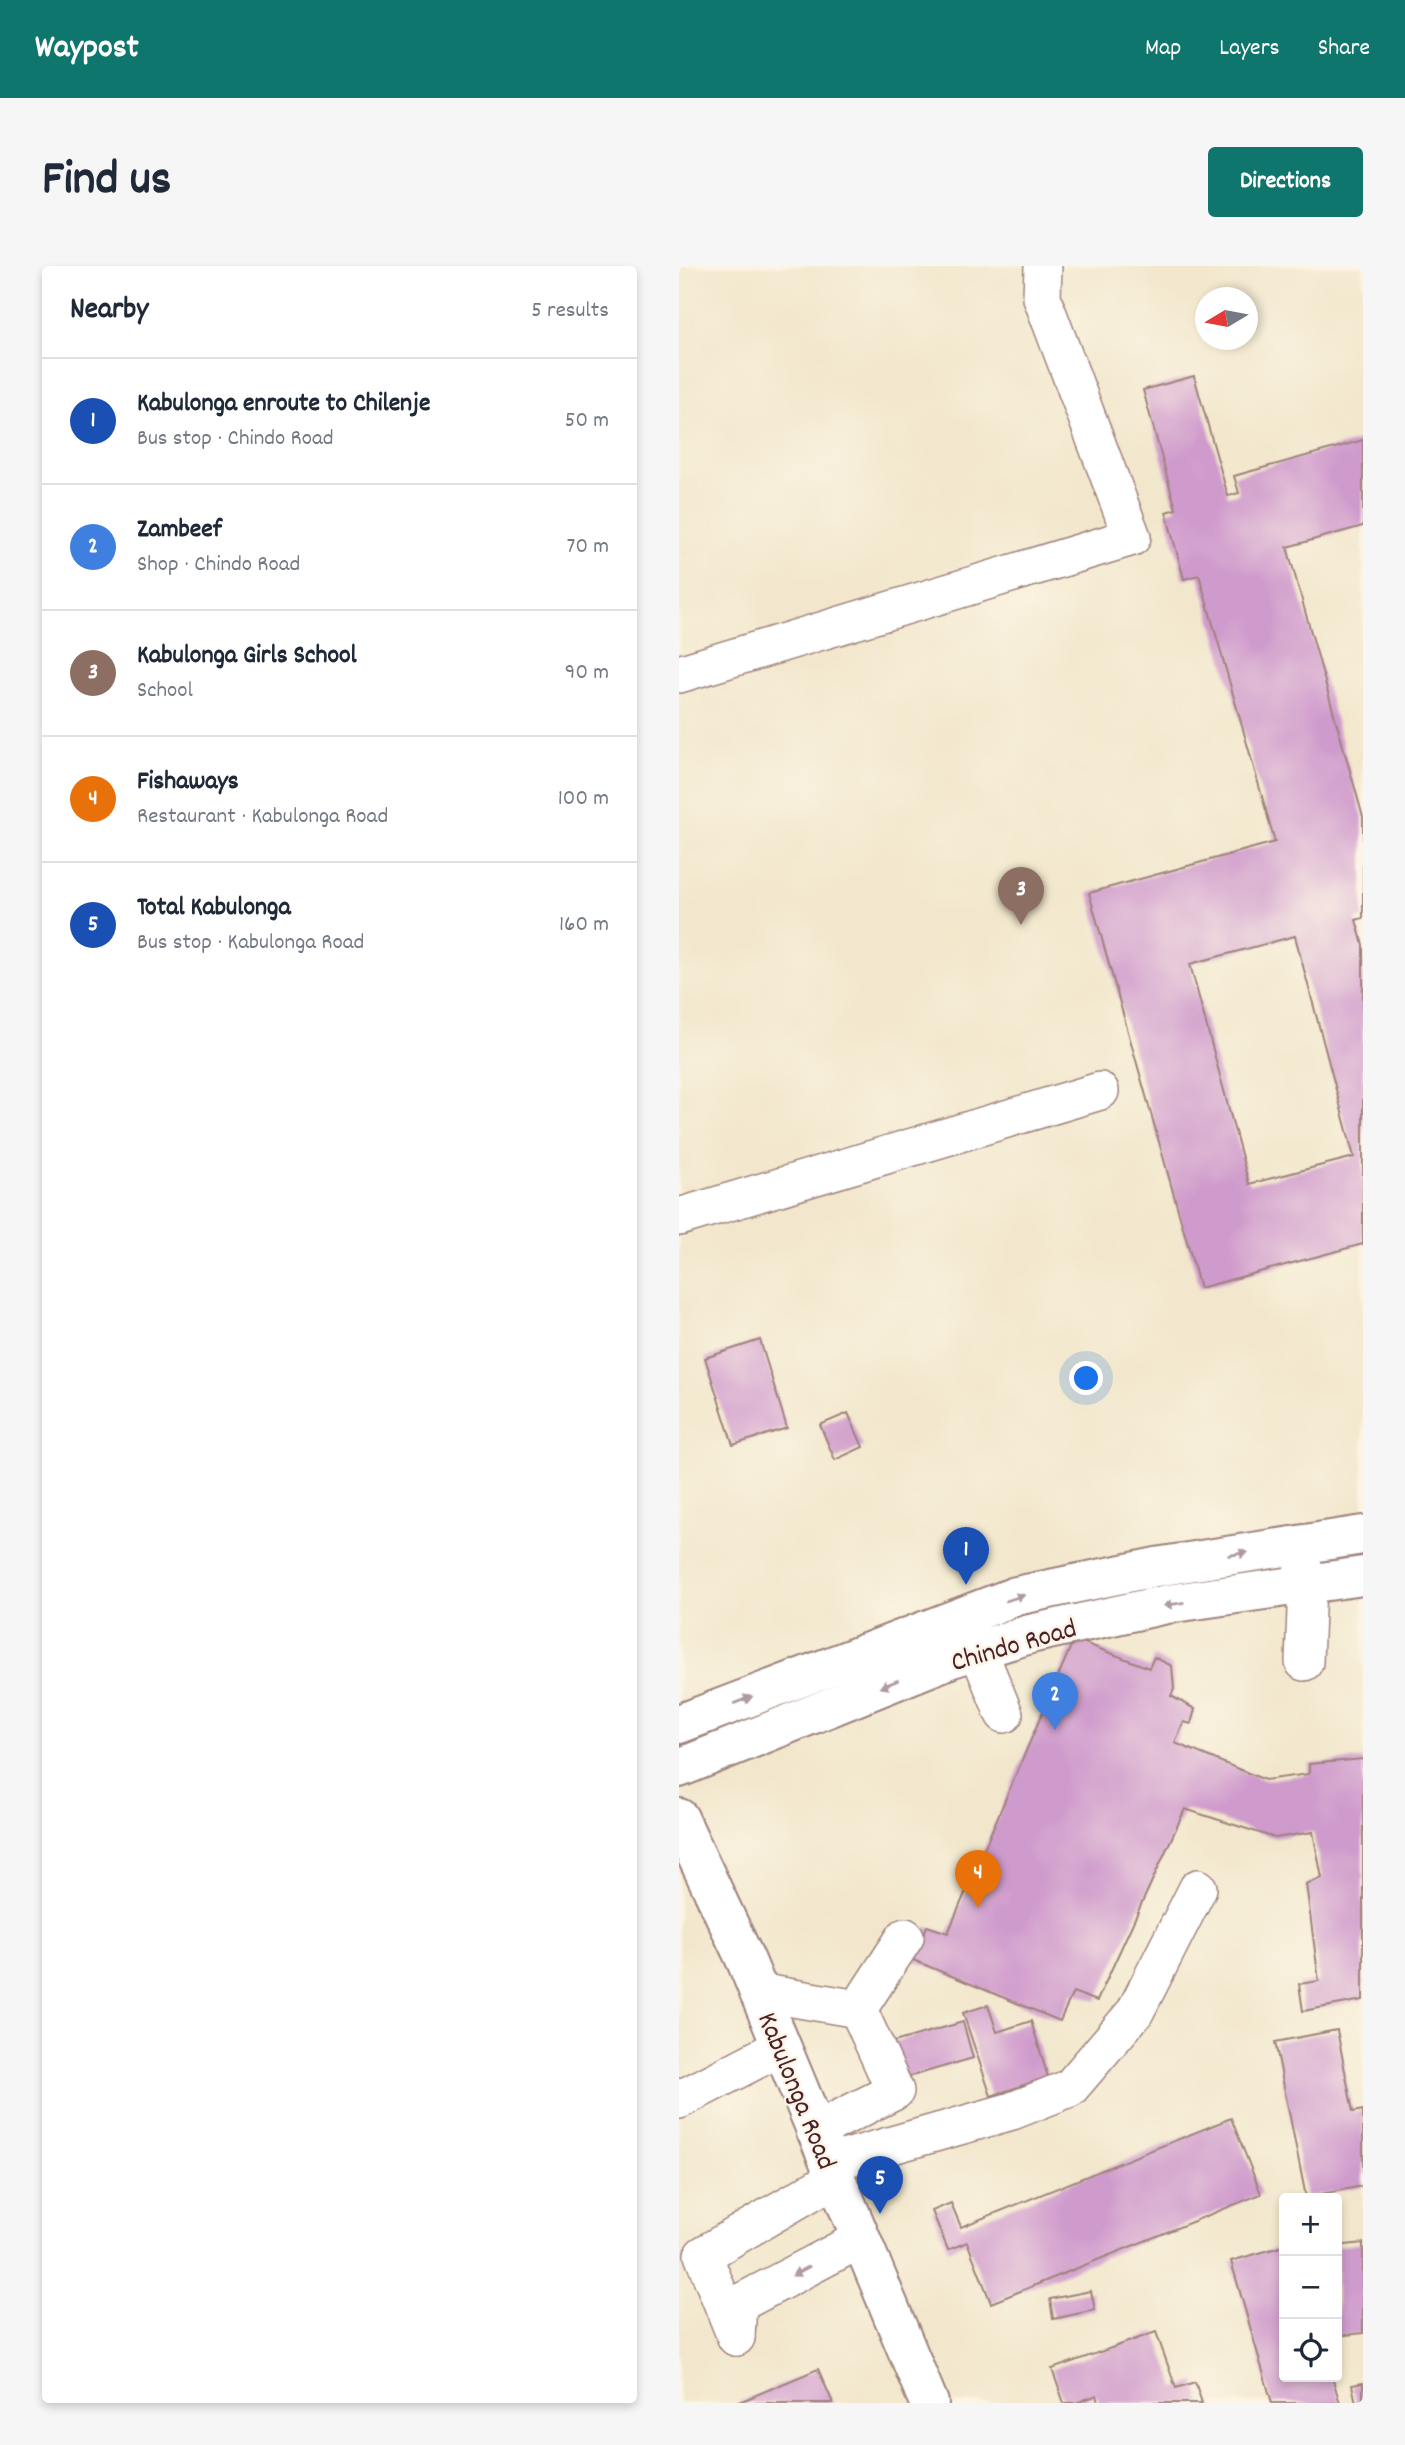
<!DOCTYPE html>
<meta charset="utf-8">
<style>
:root{--surface:#fff;--page:#f6f6f7;--text:#1f2937;--muted:#747a83;--line:#e0e1e3;--accent:#0f766e}
body{margin:0;font-family:Dekko,sans-serif;background:var(--page);color:var(--text)}
.controls{position:absolute;right:21px;bottom:21px;display:grid;overflow:hidden;border-radius:7px;box-shadow:0 4px 10px #0003}
.controls button{width:63px;height:63px;display:grid;place-items:center;padding:0;border:0;border-bottom:2px solid var(--line);background:var(--surface);color:var(--text);font:35px sans-serif}
.compass{position:absolute;left:516px;top:21px;width:63px;height:63px;border-radius:50%;background:var(--surface);box-shadow:0 4px 10px #0003;rotate:260deg}
.you{position:absolute;left:408px;top:1113px;width:24px;height:24px;margin:-18px;border:5px solid #fff;border-radius:50%;background:#1a73e8;box-shadow:0 0 0 10px #1a73e833}
.badge{display:grid;place-items:center;width:46px;height:46px;border-radius:50%;background:var(--accent);color:#fff;font-size:23px;font-weight:700}
.pin{position:absolute;translate:-50% -58px;filter:drop-shadow(0 2px 4px #0008)}
.pin::after{content:'';position:absolute;top:37px;width:24px;height:21px;background:inherit;clip-path:polygon(0 0,100% 0,50% 100%)}
.list{margin:0;padding:0;list-style:none}
h2{display:flex;justify-content:space-between;align-items:center;height:91px;margin:0;padding:0 28px;font-size:30px}
h2 small{font-size:23px;font-weight:400;color:var(--muted)}
.list li{display:grid;grid-template-columns:46px 1fr auto;gap:21px;align-items:center;box-sizing:border-box;height:126px;padding:0 28px;border-top:2px solid var(--line)}
.list b{display:block;font-size:26px;white-space:nowrap}
.list p{margin:0;font-size:23px;white-space:nowrap;color:var(--muted)}
.list em{font-size:23px;font-style:normal;color:var(--muted)}
.icon{flex:none;width:38px;height:38px;fill:none;stroke:currentColor;stroke-width:2;stroke-linecap:round;stroke-linejoin:round}
.map{position:relative;flex:none;width:684px;height:2137px;overflow:hidden;border-radius:7px}
header{display:flex;align-items:center;gap:42px;box-sizing:border-box;height:98px;padding:0 35px;background:var(--accent);color:#fff}
header strong{font-size:33px}
nav{display:flex;gap:38px;margin-inline-start:auto;font-size:24px}
.intro{display:flex;align-items:center;justify-content:space-between;box-sizing:border-box;height:168px;padding:0 42px}
h1{margin:0;font-size:49px}
.button{padding:18px 32px;border-radius:7px;background:var(--accent);color:#fff;font-size:24px;font-weight:700}
main{display:flex;gap:42px;padding:0 42px}
aside{flex:1;background:var(--surface);border-radius:7px;box-shadow:0 4px 10px #0003}
.map>svg:first-child{display:block}
.building{fill:#cf9acc;fill-rule:evenodd}
.lines{fill:none;stroke-linecap:round;stroke-linejoin:round}
.minor-casing{stroke:#9e837c;stroke-width:40}
.major-casing{stroke:#9e837c;stroke-width:42}
.minor{stroke:#fff;stroke-width:37}
.major{stroke:#fff;stroke-width:38}
.oneway{fill:#ae9aa0}
.labels{text-anchor:middle;stroke-width:5;stroke-linejoin:round;paint-order:stroke}
.street-label{font-size:28px;fill:#4a1f2b;stroke:#fcf5e5}
</style>
<header>
<strong>Waypost</strong>
<nav><a>Map</a><a>Layers</a><a>Share</a></nav>
</header>
<div class="intro"><h1>Find us</h1><a class="button">Directions</a></div>
<main>
<aside>
<h2>Nearby<small>5 results</small></h2>
<ul class="list">
<li><span class="badge" style="background:#1a4fb4">1</span><div><b>Kabulonga enroute to Chilenje</b><p>Bus stop · Chindo Road</p></div><em>50 m</em></li>
<li><span class="badge" style="background:#3f7fe0">2</span><div><b>Zambeef</b><p>Shop · Chindo Road</p></div><em>70 m</em></li>
<li><span class="badge" style="background:#8d6e63">3</span><div><b>Kabulonga Girls School</b><p>School</p></div><em>90 m</em></li>
<li><span class="badge" style="background:#e8710a">4</span><div><b>Fishaways</b><p>Restaurant · Kabulonga Road</p></div><em>100 m</em></li>
<li><span class="badge" style="background:#1a4fb4">5</span><div><b>Total Kabulonga</b><p>Bus stop · Kabulonga Road</p></div><em>160 m</em></li>
</ul>
</aside>
<div class="map">
<svg width="684" height="2137" viewBox="0 0 684 2137">
<rect width="100%" height="100%" fill="#fcf5e5"/>
<filter id="ink" filterUnits="userSpaceOnUse"><feTurbulence type="fractalNoise" baseFrequency=".0143" numOctaves="2"/><feDisplacementMap in="SourceGraphic" scale="14" xChannelSelector="R" yChannelSelector="G"/><feConvolveMatrix kernelMatrix="1 2 1 2 8 2 1 2 1" color-interpolation-filters="sRGB"/></filter>
<filter id="wash" filterUnits="userSpaceOnUse"><feTurbulence type="fractalNoise" baseFrequency=".00686" numOctaves="4" result="noise"/><feDisplacementMap in="SourceGraphic" scale="28" xChannelSelector="R" yChannelSelector="G"/><feGaussianBlur stdDeviation="1.57" result="paint"/><feColorMatrix in="noise" values="0 0 0 0 0 0 0 0 0 0 0 0 0 0 0 0 0 1.4 0 .05"/><feComposite in="paint" operator="in"/></filter>
<g filter="url(#wash)">
<rect width="100%" height="100%" fill="#f2e7cc"/>
<g id="blocks">
<!-- building -->
<g class="building">
<path d="M515,110L549,230L560,227L555,210L684,174V260L608,281L684,551V652L677,654L684,679V978L521,1022L410,627L596,576L520,309L505,313L487,246L497,243L464,124ZM616,670L675,891L570,918L511,698Z"/>
<path d="M81,1074L108,1162L54,1179L26,1092Z"/>
<path d="M169,1147L184,1181L156,1194L141,1159Z"/>
<path d="M395,1373L470,1402L475,1391L493,1400L495,1423L492,1430L516,1443L512,1458L505,1456L496,1477L586,1514L630,1508V1498L684,1493V1734L624,1745L620,1718L640,1715L627,1618L643,1612L634,1566L596,1572L506,1543L418,1735L394,1726L381,1755L234,1694L248,1660L269,1667Z"/>
<path d="M309,1739L318,1766L352,1755L369,1811L312,1830L284,1747Z"/>
<path d="M284,1756L294,1792L209,1817L198,1781Z"/>
<path d="M658,1764L674,1846L684,1844V1920L627,1931L596,1776Z"/>
<path d="M552,1852L582,1928L312,2037L288,1976L269,1984L253,1945L272,1937L282,1961Z"/>
<path d="M684,1977V2067L658,2070V1980Z"/>
<path d="M605,1980V2111H653L661,2137H593L552,1995Z"/>
<path d="M412,2025L416,2044L374,2053L371,2033Z"/>
<path d="M477,2066L497,2122L516,2116L523,2137H420L418,2129L397,2137H385L373,2103Z"/>
<path d="M139,2103L154,2137H58Z"/>
<path d="M684,2117V2137H677L673,2119Z"/>
</g>
</g>
</g>
<g filter="url(#ink)">
<use href="#blocks" fill-opacity="0" stroke="#9e837c" stroke-width="2"/>
<g class="lines">
<!-- minor casing -->
<g class="minor-casing">
<g id="minor">
<path d="M0,408L453,271L363,32L364,0"/>
<path d="M0,951L421,825"/>
<path d="M621,1287L628,1318L625,1396"/>
<path d="M288,1357L325,1448"/>
<path d="M79,1726L179,1743"/>
<path d="M0,1834L102,1781"/>
<path d="M136,1865L216,1825L179,1743L226,1671"/>
<path d="M150,1897L333,1845L391,1822L456,1746L519,1622"/>
<path d="M57,2071L24,1989L156,1912"/>
<path d="M57,2071L59,2038L182,1973"/>
</g>
</g>
<!-- major casing -->
<g class="major-casing">
<g id="major">
<path d="M0,1458L337,1330L477,1301L684,1269"/>
<path d="M0,1502L273,1392L351,1368L488,1338L684,1310"/>
<path d="M0,1552L67,1695L250,2137"/>
</g>
</g>
<!-- minor -->
<use href="#minor" class="minor"/>
<!-- major -->
<use href="#major" class="major"/>
</g>
<!-- one-way arrows -->
<defs><path id="oneway-solid" d="M-6-.8H1V-3.2L6.5 0L1 3.2V.8H-6Z" transform="scale(1.75)"/></defs>
<g class="oneway">
<use href="#oneway-solid" transform="translate(559 1288) rotate(-9)"/>
<use href="#oneway-solid" transform="translate(336 1332) rotate(-18)"/>
<use href="#oneway-solid" transform="translate(495 1338) rotate(171)"/>
<use href="#oneway-solid" transform="translate(210 1418) rotate(158)"/>
<use href="#oneway-solid" transform="translate(64 1434) rotate(-21)"/>
<use href="#oneway-solid" transform="translate(122 2005) rotate(151)"/>
</g>
</g>
<g class="labels">
<!-- street labels -->
<g class="street-label">
<text transform="translate(334 1377) rotate(-16)" y="10">Chindo Road</text>
<text transform="translate(120 1824) rotate(68)" y="10">Kabulonga Road</text>
</g>
</g>
</svg>
<div class="controls">
<button>+</button>
<button>−</button>
<button><svg class="icon" aria-label="locate" viewBox="0 0 24 24"><circle cx="12" cy="12" r="6"/><path d="M12 2v4M12 18v4M2 12h4M18 12h4"/></svg></button>
</div>
<svg class="compass" viewBox="-18 -18 36 36"><path d="M0-13l5 13h-10z" fill="#e53935"/><path d="M0 13l5-13h-10z" fill="#747a83"/></svg>
<div class="you"></div>
<div class="pin badge" style="left:287px;top:1319px;background:#1a4fb4">1</div>
<div class="pin badge" style="left:376px;top:1464px;background:#3f7fe0">2</div>
<div class="pin badge" style="left:342px;top:659px;background:#8d6e63">3</div>
<div class="pin badge" style="left:299px;top:1642px;background:#e8710a">4</div>
<div class="pin badge" style="left:201px;top:1948px;background:#1a4fb4">5</div>
</div>
</main>
